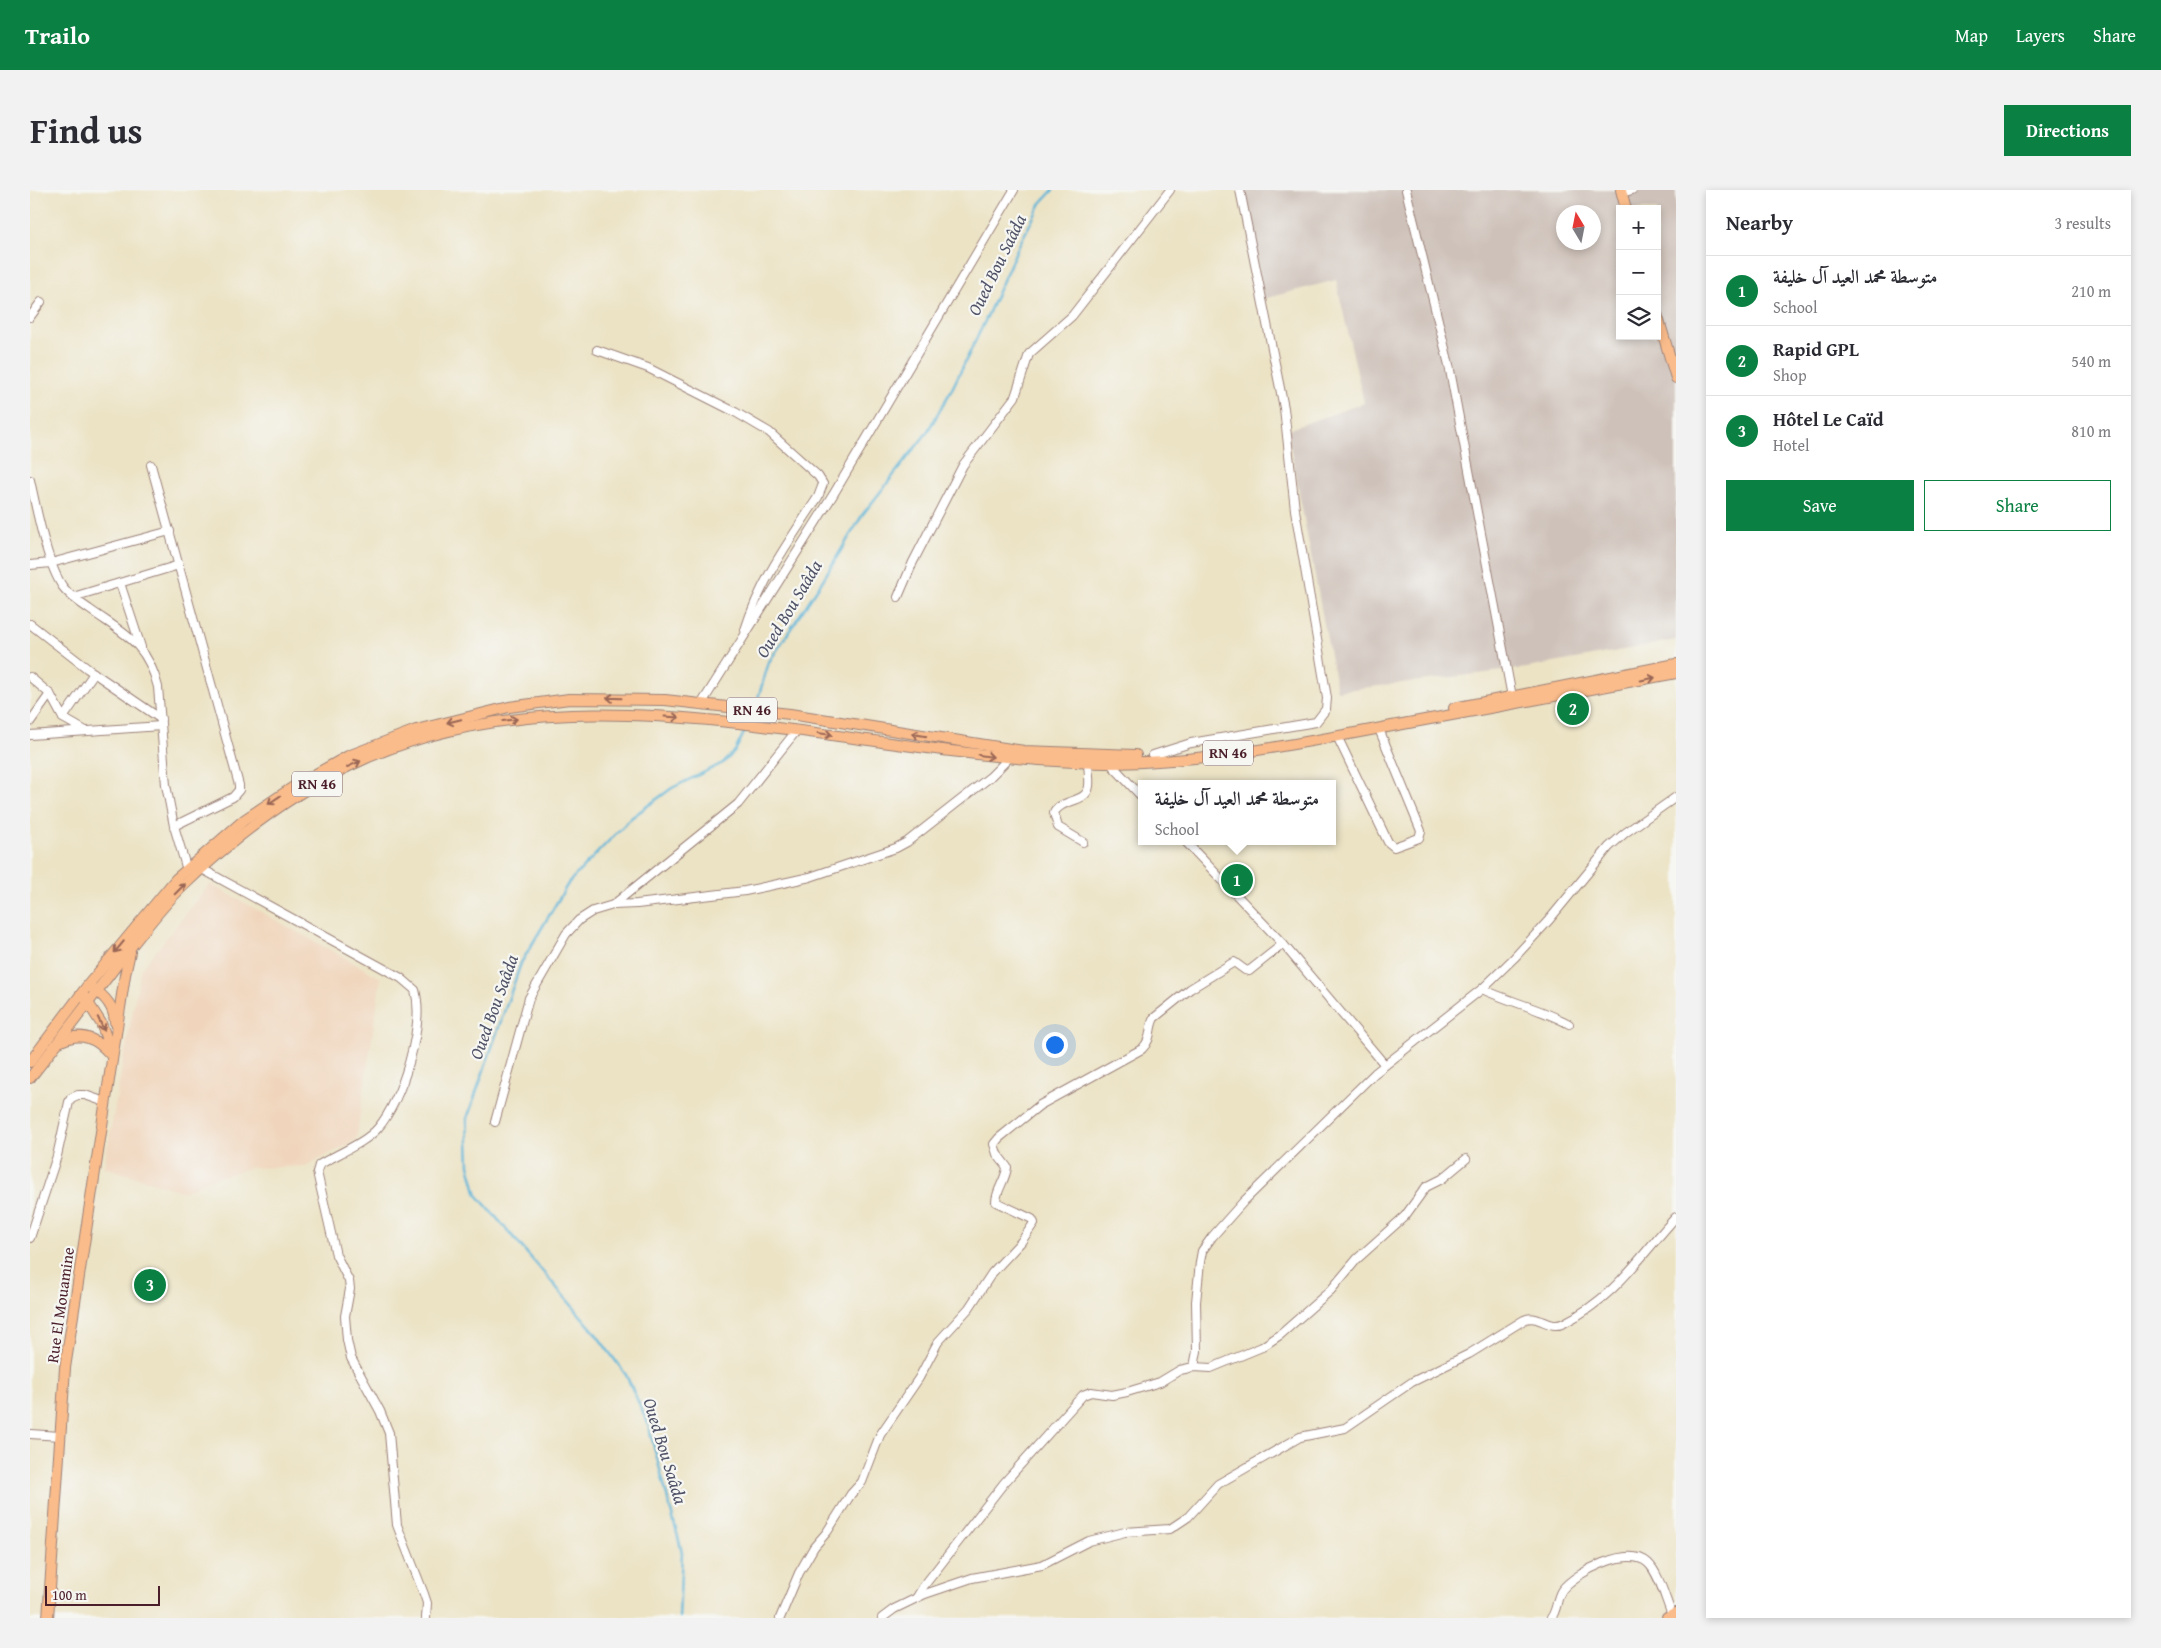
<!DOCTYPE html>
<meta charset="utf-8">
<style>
:root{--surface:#fff;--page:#f2f2f3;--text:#2b2b33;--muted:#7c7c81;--line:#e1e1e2;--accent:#0b8043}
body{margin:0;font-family:"Gentium Book Plus",Amiri,serif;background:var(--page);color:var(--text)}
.controls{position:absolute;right:15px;top:15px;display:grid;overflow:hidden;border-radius:0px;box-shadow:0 2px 8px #0003}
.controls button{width:45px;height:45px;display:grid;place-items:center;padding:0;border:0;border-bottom:1px solid var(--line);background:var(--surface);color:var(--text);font:25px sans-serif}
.compass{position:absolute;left:1526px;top:15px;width:45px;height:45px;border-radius:50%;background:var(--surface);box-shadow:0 2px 8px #0003;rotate:350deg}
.scale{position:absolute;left:15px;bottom:12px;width:115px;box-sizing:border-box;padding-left:5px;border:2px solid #4a1f2b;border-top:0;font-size:14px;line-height:18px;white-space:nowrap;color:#4a1f2b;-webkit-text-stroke:4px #f6f6f2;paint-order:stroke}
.you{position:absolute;left:1024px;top:854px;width:18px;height:18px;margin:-12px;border:4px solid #fff;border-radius:50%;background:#1a73e8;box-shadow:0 0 0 8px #1a73e833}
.badge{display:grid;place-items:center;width:32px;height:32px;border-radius:50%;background:var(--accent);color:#fff;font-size:16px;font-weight:700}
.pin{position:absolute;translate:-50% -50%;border:2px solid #fff;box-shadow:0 1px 5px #0006}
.popup{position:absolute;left:1108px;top:590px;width:198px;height:65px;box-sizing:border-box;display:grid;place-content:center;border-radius:0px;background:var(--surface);filter:drop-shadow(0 1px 4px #0005);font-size:16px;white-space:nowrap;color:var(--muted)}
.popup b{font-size:19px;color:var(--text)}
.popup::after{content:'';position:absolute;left:50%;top:100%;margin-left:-10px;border:10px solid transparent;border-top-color:var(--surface)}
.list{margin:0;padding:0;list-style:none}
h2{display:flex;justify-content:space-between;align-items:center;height:65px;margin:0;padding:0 20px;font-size:21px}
h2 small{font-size:16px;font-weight:400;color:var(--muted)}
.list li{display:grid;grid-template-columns:32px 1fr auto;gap:15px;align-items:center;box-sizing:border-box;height:70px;padding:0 20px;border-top:1px solid var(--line)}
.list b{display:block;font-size:19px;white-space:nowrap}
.list p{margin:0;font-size:16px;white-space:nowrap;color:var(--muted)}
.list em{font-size:16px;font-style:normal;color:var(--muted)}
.actions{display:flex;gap:10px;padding:15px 20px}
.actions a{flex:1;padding:11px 0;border:1px solid var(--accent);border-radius:0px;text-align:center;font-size:18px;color:var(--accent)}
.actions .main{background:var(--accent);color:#fff}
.icon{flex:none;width:28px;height:28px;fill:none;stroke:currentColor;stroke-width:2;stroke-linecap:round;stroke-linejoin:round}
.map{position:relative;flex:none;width:1646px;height:1428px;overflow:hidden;border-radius:0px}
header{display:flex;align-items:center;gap:30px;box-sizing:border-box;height:70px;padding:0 25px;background:var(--accent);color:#fff}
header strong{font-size:24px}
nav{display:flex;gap:28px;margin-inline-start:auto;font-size:18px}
.intro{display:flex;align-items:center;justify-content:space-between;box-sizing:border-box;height:120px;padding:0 30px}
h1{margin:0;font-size:35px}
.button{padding:12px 22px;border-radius:0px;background:var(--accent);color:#fff;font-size:18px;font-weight:700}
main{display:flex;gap:30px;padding:0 30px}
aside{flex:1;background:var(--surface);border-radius:0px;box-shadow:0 2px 8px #0003}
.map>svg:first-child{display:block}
.built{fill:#f0d5bc}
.industrial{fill:#cec1b9;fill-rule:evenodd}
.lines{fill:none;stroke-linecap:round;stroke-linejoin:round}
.stream{stroke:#5bb4d8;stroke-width:2.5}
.minor-casing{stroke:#9b8178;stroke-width:10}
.major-casing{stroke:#9b8178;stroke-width:12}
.minor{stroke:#fff;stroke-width:8}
.major{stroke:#fabc8b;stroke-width:10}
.oneway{stroke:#996656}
.labels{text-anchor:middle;stroke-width:4.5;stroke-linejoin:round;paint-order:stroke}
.shield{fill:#f6f6f2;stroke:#7e6067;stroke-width:1}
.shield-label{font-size:15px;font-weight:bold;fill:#4a1f2b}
.street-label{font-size:16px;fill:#4a1f2b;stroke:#f6f6f2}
.water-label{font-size:18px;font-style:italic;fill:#505368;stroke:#f6f6f2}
</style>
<header>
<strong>Trailo</strong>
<nav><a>Map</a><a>Layers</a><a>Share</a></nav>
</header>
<div class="intro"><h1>Find us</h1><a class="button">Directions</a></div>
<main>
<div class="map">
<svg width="1646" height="1428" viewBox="0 0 1646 1428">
<rect width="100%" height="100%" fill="#f6f6f2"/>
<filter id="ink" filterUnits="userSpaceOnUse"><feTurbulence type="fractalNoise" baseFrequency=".02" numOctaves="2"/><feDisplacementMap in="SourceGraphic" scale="10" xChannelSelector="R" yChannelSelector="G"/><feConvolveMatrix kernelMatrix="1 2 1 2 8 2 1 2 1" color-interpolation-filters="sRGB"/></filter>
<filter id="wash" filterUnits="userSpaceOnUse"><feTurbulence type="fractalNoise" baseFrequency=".0096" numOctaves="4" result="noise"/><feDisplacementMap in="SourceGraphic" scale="20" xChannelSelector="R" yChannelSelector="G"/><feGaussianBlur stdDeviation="1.12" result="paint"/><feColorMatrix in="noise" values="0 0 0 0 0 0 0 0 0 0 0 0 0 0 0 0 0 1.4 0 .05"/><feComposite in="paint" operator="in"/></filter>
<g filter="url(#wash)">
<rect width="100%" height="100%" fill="#ece3c5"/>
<!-- built -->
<path class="built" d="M180,694L351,788L326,950L276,976L220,978L180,990L154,1002L74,977L94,866L111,779Z"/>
<!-- industrial -->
<path class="industrial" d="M1214,0H1646V450L1497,478L1307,501L1257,240L1334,213L1306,90L1233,109ZM1590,19H1627V146H1590ZM1534,22H1564V52H1534Z"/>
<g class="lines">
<!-- stream -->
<g class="stream">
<path d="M725,518L739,472L791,393L833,324L896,244L921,201L955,131L986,61L1011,13L1023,0"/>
<path d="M649,1428L652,1362L617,1231L596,1185L563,1140L447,1005L439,975L437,929L491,773L539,692L601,628L642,598L693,573L705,561L717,537"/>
</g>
</g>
</g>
<g filter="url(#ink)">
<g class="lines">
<!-- minor casing -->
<g class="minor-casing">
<g id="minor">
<path d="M1376,0L1419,175L1483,512"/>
<path d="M1592,3L1602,0"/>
<path d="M0,127L11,112"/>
<path d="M567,160L618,178L705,222L739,242L788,286L793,294L788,307C760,350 730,391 715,440"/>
<path d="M121,275L209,595V600L203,607L144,636"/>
<path d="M0,290C6,317 17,375 33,397C39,405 50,413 59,419C94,444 117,452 128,497L136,595L144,636L157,680"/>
<path d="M0,375L21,373L140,341"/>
<path d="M90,393L111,457"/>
<path d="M43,407L149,375"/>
<path d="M868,407L883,372L933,275L985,207L999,164L1042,126L1140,0"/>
<path d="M0,434L58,479L131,529"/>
<path d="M0,487L20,504L33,528L54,540"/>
<path d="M672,513L803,305L984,0"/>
<path d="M33,528L64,483"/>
<path d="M0,532L20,504"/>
<path d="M0,545L131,536"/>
<path d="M1307,546L1358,652L1364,657L1389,648L1391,641L1349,539"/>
<path d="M1123,565L1161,553L1286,532L1296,519L1297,508L1265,320L1254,218L1210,0"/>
<path d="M1079,572L1112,607"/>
<path d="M1155,651L1253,754L1355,875"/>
<path d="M1053,652L1028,637L1024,623C1031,608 1057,614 1059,596C1060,588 1058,580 1058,572"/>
<path d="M172,679L371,788L385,800C395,836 372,910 348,938C335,953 307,964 289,975L287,982L306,1065L319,1091L320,1099L315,1126L317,1150L321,1168L350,1221L359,1243L367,1335L394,1404L397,1413L396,1428"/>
<path d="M583,715L708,614L767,540"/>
<path d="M1452,799L1484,768L1519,730L1579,657L1595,643L1646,607"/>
<path d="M465,932L499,808L536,744L549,730L563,721L583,715L607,714L715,701L753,693L780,687L866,658L877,652L960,587L978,569"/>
<path d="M0,1048L27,966L39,912L41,908L48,905H55L75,912"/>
<path d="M1164,1177L1167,1161L1166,1112L1170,1072L1172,1061L1182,1047L1214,1011L1345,883L1452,799C1480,812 1512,819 1539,834"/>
<path d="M0,1244L30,1246"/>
<path d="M887,1407L893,1397L974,1293L1053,1205L1061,1202L1082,1205L1097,1202L1130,1192L1150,1180L1164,1177L1181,1178L1232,1157L1250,1145L1301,1100L1327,1069L1375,1026L1396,997L1412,989L1436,969"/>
<path d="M750,1428L769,1383L784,1357L797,1342L821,1304L832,1292L850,1245L889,1188L908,1152L939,1118L962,1083L991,1052L1004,1033L1002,1029L966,1012C966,1000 976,990 977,977L967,964L964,954L969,948L1010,915L1112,859C1123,848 1118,839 1124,828L1160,799L1204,772L1215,780L1219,781L1253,754"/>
<path d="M852,1428L864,1419L895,1404L942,1388L1012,1375L1059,1351L1095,1342L1140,1339L1158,1327L1188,1294L1270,1247L1315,1238L1382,1192L1439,1164L1494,1130C1509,1123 1519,1141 1534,1133C1586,1107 1609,1067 1646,1027"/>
<path d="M1521,1428C1528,1419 1526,1408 1532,1400C1546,1382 1598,1355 1618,1373C1629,1383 1636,1411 1642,1425"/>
</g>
</g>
<!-- major casing -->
<g class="major-casing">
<g id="major">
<path d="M1591,0L1596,19"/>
<path d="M1627,124L1646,188"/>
<path d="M1424,518L1646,474"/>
<path d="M62,798C75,806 84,816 85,832"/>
<path d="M55,808L71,833L82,864"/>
<path d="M29,852C50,841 66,847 81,865"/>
<path d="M0,872L58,795L146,689L214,630L268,594L318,566L386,540L479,517L539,509L635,510L760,524L994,561L1106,565"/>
<path d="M0,888C34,845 66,802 99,759C116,738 132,716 152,697C201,650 257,606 319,576C486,495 676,528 852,552C926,562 1001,572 1076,573C1172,573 1268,554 1362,536C1457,519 1551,501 1646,483"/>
<path d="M18,1428L35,1178L95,785L100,762"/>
<path d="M1637,1428L1646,1423"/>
</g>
</g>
<!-- minor -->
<use href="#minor" class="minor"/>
<!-- major -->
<use href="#major" class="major"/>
</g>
<!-- one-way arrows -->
<defs><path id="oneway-shaft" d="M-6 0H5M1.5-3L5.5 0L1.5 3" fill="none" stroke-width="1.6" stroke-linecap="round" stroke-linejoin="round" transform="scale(1.25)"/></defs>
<g class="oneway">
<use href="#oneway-shaft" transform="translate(1618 489) rotate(-11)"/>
<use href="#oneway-shaft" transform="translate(584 508) rotate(-178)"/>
<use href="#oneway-shaft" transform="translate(642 527) rotate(4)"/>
<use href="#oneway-shaft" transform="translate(480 530) rotate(-8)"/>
<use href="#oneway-shaft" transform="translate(424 531) rotate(166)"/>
<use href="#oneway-shaft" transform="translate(795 544) rotate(8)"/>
<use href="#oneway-shaft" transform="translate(889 545) rotate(-171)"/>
<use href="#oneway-shaft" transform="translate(956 566) rotate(8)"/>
<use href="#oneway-shaft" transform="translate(324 574) rotate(-24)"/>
<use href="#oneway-shaft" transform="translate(244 610) rotate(146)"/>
<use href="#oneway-shaft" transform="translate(150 699) rotate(-45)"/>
<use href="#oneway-shaft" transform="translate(89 757) rotate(130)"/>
<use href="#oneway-shaft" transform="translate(71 834) rotate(65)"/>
</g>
</g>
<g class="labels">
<!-- shield labels -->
<g class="shield">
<rect x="697" y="507.5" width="50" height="25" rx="4"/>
<rect x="1173" y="550.5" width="50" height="25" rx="4"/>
<rect x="262" y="581.5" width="50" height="25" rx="4"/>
</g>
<g class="shield-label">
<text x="722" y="525">RN 46</text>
<text x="1198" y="568">RN 46</text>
<text x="287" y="599">RN 46</text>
</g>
<!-- street labels -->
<g class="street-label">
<text transform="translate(30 1115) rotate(-82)" y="6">Rue El Mouamine</text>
</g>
<!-- water labels -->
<g class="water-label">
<text transform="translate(967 75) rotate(-64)" y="6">Oued Bou Saâda</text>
<text transform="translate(759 419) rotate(-59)" y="6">Oued Bou Saâda</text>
<text transform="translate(464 817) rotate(-70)" y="6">Oued Bou Saâda</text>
<text transform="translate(635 1261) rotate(73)" y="6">Oued Bou Saâda</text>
</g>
</g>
</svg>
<div class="controls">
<button>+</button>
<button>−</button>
<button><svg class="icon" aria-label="layers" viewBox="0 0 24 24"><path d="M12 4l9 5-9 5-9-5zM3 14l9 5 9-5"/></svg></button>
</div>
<svg class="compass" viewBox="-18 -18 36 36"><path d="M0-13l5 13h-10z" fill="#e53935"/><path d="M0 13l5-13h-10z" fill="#7c7c81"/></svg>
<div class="scale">100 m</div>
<div class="you"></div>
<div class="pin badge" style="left:1207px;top:690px">1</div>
<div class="popup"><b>متوسطة محمد العيد آل خليفة</b>School</div>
<div class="pin badge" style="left:1543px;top:519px">2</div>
<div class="pin badge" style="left:120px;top:1095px">3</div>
</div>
<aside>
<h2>Nearby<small>3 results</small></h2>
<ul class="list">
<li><span class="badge">1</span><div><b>متوسطة محمد العيد آل خليفة</b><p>School</p></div><em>210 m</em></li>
<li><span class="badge">2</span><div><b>Rapid GPL</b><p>Shop</p></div><em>540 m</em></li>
<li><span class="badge">3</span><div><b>Hôtel Le Caïd</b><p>Hotel</p></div><em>810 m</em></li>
</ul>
<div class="actions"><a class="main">Save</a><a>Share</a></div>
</aside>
</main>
